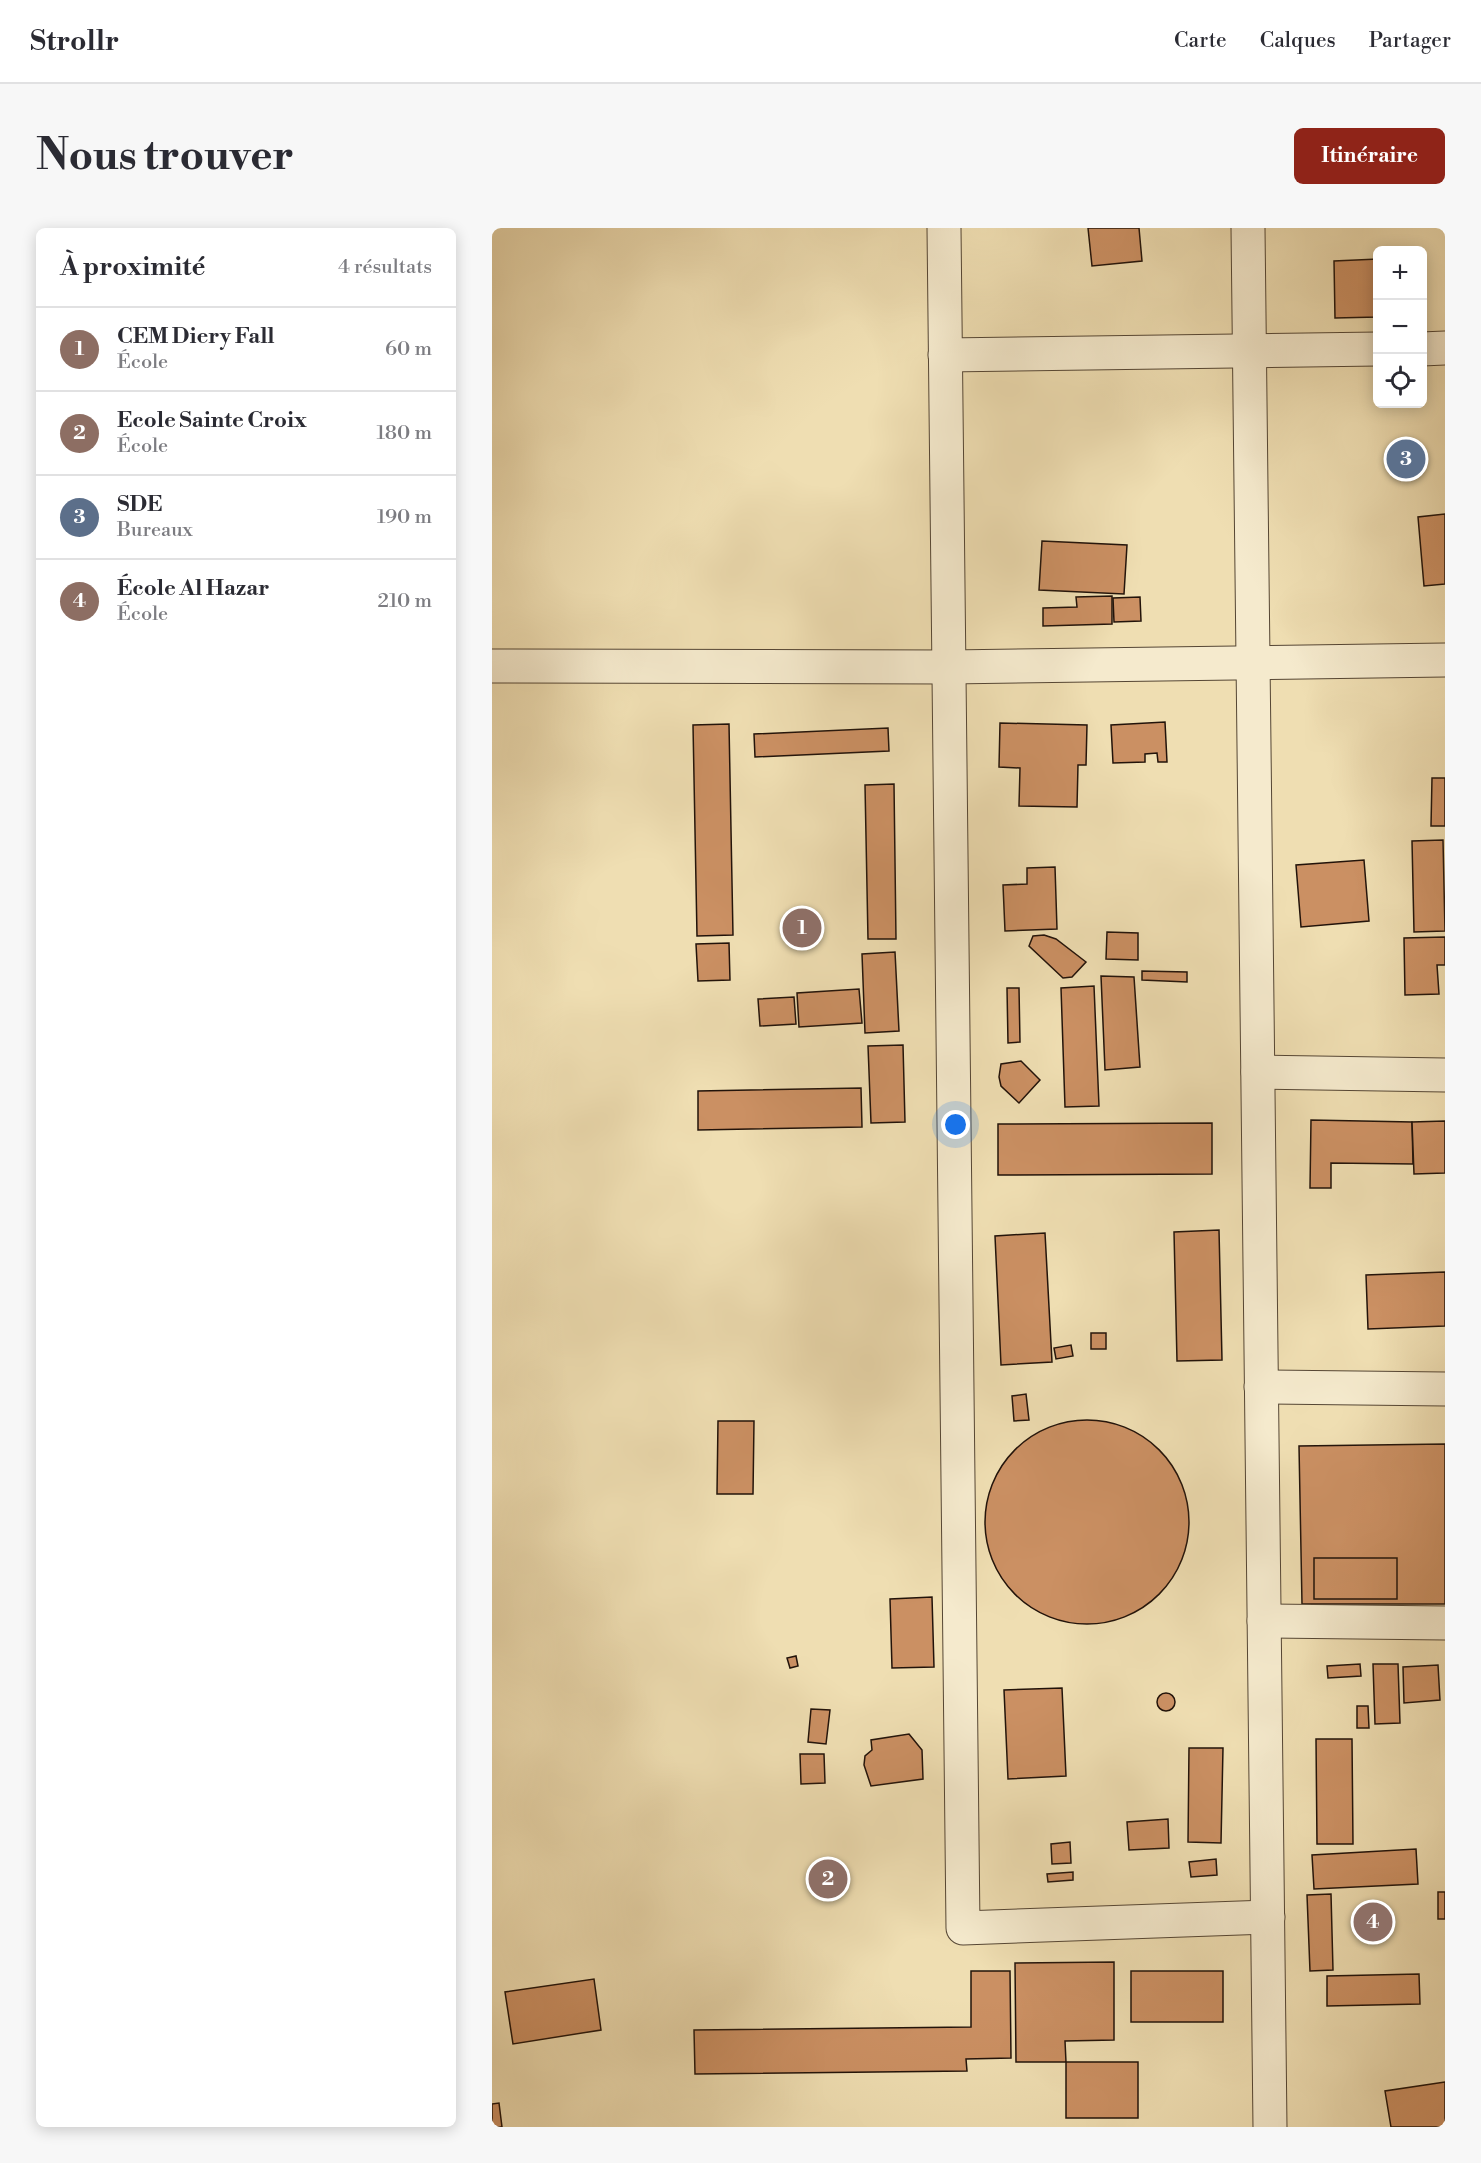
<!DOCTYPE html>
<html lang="fr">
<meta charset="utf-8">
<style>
:root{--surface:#fff;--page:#f7f7f7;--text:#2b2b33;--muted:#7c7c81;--line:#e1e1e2;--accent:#8f2418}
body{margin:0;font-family:"Libre Bodoni",serif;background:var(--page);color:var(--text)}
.controls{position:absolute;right:18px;top:18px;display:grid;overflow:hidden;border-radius:9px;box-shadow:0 3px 15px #0003}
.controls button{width:54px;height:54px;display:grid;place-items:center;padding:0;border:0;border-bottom:2px solid var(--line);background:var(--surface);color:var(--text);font:30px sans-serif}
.you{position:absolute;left:464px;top:897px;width:21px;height:21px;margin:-15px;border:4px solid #fff;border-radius:50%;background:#1a73e8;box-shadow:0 0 0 9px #1a73e833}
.badge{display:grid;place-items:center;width:39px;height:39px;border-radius:50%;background:var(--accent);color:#fff;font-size:20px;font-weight:700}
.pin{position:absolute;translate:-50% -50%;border:3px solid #fff;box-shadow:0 2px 6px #0006}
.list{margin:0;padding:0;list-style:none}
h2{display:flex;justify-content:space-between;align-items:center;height:78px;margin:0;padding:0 24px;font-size:26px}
h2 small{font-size:20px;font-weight:400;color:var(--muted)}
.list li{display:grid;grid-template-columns:39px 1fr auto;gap:18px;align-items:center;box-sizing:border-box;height:84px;padding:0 24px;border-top:2px solid var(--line)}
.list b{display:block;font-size:22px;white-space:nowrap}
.list p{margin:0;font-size:20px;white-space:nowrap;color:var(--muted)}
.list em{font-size:20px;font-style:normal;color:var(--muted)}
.icon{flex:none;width:33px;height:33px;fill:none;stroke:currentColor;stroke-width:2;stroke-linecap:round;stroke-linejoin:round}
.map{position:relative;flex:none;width:953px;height:1899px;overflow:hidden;border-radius:9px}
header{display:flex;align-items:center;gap:36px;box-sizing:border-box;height:84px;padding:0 30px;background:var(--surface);border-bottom:2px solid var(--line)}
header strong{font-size:28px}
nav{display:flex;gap:33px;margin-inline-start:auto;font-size:21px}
.intro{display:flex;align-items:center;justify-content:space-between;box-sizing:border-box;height:144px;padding:0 36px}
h1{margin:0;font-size:42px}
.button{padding:15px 27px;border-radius:9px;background:var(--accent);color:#fff;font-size:21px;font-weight:700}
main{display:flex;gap:36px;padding:0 36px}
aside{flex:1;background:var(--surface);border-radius:9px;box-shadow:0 3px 15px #0003}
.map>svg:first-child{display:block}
.building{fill:#cb9063;stroke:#22130a;stroke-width:1.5}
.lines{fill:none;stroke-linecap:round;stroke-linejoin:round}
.minor-casing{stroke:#554634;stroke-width:35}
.minor{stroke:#f5eacd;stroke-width:33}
</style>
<header>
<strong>Strollr</strong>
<nav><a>Carte</a><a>Calques</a><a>Partager</a></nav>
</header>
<div class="intro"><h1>Nous trouver</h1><a class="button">Itinéraire</a></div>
<main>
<aside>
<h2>À proximité<small>4 résultats</small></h2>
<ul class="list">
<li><span class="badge" style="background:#8d6e63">1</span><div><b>CEM Diery Fall</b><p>École</p></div><em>60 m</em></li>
<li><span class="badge" style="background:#8d6e63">2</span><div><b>Ecole Sainte Croix</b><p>École</p></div><em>180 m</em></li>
<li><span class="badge" style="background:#5c6f8a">3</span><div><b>SDE</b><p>Bureaux</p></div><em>190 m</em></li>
<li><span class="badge" style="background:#8d6e63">4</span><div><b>École Al Hazar</b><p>École</p></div><em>210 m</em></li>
</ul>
</aside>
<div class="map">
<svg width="953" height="1899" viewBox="0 0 953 1899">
<rect width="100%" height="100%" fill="#efdeb2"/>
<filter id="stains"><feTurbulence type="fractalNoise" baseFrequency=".00333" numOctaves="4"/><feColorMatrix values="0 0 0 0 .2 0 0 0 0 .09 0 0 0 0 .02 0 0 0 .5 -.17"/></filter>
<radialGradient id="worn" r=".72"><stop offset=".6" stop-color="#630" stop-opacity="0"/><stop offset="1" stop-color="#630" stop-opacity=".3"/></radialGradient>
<!-- building -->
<g class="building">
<path d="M596,0H647L650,33L600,38Z"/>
<path d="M886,31V89L843,90L842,33Z"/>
<path d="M953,286V356L932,358L926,289Z"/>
<path d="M550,313L635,317L632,366L547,362Z"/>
<path d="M620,368V396L551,398V380L585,379L584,369Z"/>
<path d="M648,369L649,393L622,394L621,370Z"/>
<path d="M673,494L675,534H666L665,525L653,526V534L621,535L619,497Z"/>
<path d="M508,495L595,497L594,537H586L585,579L527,578L528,540L507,539Z"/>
<path d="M237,496L241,707L205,708L201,497Z"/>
<path d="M396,500L397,523L263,529L262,506Z"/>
<path d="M940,550H953V598H939Z"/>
<path d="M402,556L404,711H376L373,557Z"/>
<path d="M951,612L953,703L922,704L920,613Z"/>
<path d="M872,632L877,693L809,699L804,637Z"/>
<path d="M563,639L565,701L513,703L511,657L535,656V640Z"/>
<path d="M615,704L646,705V732L614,731Z"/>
<path d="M552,707L564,711L594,734L580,749L571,750L537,718L541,708Z"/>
<path d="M953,709V737H945L947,766L913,767L912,710Z"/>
<path d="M237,715L238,752L206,753L204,716Z"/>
<path d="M403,724L407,803L373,805L370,726Z"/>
<path d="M650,743L695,744V754L650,752Z"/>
<path d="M609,748L642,749L648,839L613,842Z"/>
<path d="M602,758L607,878L573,879L569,760Z"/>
<path d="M515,760H527L528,814L516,815Z"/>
<path d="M367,761L370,795L307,799L305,765Z"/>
<path d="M302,769L304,796L268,798L266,771Z"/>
<path d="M411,817L413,894L379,895L376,818Z"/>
<path d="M529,833L548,852L527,875L509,858L507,849L509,836Z"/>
<path d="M369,860L370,899L206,902V863Z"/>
<path d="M819,892L920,894L921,936L839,935V960H818Z"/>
<path d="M953,893V945L922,946L920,894Z"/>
<path d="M720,895V946L506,947V896Z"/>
<path d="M727,1002L730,1132L685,1133L682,1004Z"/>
<path d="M553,1005L560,1134L509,1137L503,1008Z"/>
<path d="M953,1044V1098L876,1101L874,1047Z"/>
<rect x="599" y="1105" width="15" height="16"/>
<path d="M579,1117L581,1128L564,1131L562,1120Z"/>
<path d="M534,1166L537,1192L522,1193L520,1168Z"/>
<circle cx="595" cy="1294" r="102"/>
<path d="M226,1193H262L261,1266H225Z"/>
<path d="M953,1216V1376H810L807,1218Z"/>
<rect x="822" y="1330" width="83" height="41"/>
<path d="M440,1369L442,1439L400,1440L398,1371Z"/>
<path d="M304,1428L306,1438L298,1440L295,1430Z"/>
<path d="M868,1436L869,1448L836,1450L835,1438Z"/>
<path d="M881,1436H906L908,1495L883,1496Z"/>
<path d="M946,1437L948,1472L912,1475L911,1439Z"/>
<path d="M570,1460L574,1548L516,1551L512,1462Z"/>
<circle cx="674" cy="1474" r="9"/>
<path d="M865,1478H876L877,1500H865Z"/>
<path d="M319,1481L338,1482L334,1516L316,1514Z"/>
<path d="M417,1506L430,1522L431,1551L379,1558L372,1537L373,1528L380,1522L379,1512Z"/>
<path d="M824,1511H860L861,1616H825Z"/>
<path d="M697,1520H731L729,1615L696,1614Z"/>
<path d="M308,1526H332L333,1555L309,1556Z"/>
<path d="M676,1591L677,1620L637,1622L635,1594Z"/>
<path d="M578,1614L579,1635L560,1636L559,1616Z"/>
<path d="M924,1621L926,1656L822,1661L820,1627Z"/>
<path d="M724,1631L725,1647L699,1649L697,1634Z"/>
<path d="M581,1644V1652L556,1654L555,1646Z"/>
<rect x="946" y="1664" width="7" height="27"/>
<path d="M839,1666L841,1742L818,1743L815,1667Z"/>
<path d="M622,1734V1812L573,1813L574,1834H524L523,1735Z"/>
<path d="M479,1743H518L519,1830L474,1831L475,1843L203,1846L202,1802L479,1799Z"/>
<rect x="639" y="1743" width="92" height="51"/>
<path d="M927,1746L928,1776L835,1778V1748Z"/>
<path d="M102,1751L109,1802L21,1816L13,1764Z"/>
<rect x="574" y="1834" width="72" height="56"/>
<path d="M953,1854V1899H899L893,1863Z"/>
<path d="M7,1875L10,1899H0V1876Z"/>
</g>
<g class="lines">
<!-- minor casing -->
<g class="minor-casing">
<g id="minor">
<path d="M452,0L471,1700L776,1689"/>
<path d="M756,0L778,1899"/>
<path d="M930,121L953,120"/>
<path d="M453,127L886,121"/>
<path d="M0,438L457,439L953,432"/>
<path d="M766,844L953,847"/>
<path d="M769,1159L953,1161"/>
<path d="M772,1393L953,1395"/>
</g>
</g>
<!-- minor -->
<use href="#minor" class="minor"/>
</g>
<rect width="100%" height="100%" filter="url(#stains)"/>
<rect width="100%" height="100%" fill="url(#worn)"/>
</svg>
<div class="controls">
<button>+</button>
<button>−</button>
<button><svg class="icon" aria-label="locate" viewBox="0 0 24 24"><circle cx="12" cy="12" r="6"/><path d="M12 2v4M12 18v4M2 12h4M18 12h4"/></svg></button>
</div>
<div class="you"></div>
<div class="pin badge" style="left:310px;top:700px;background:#8d6e63">1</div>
<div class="pin badge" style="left:336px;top:1651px;background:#8d6e63">2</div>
<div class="pin badge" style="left:914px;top:231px;background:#5c6f8a">3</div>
<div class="pin badge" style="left:881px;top:1694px;background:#8d6e63">4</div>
</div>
</main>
